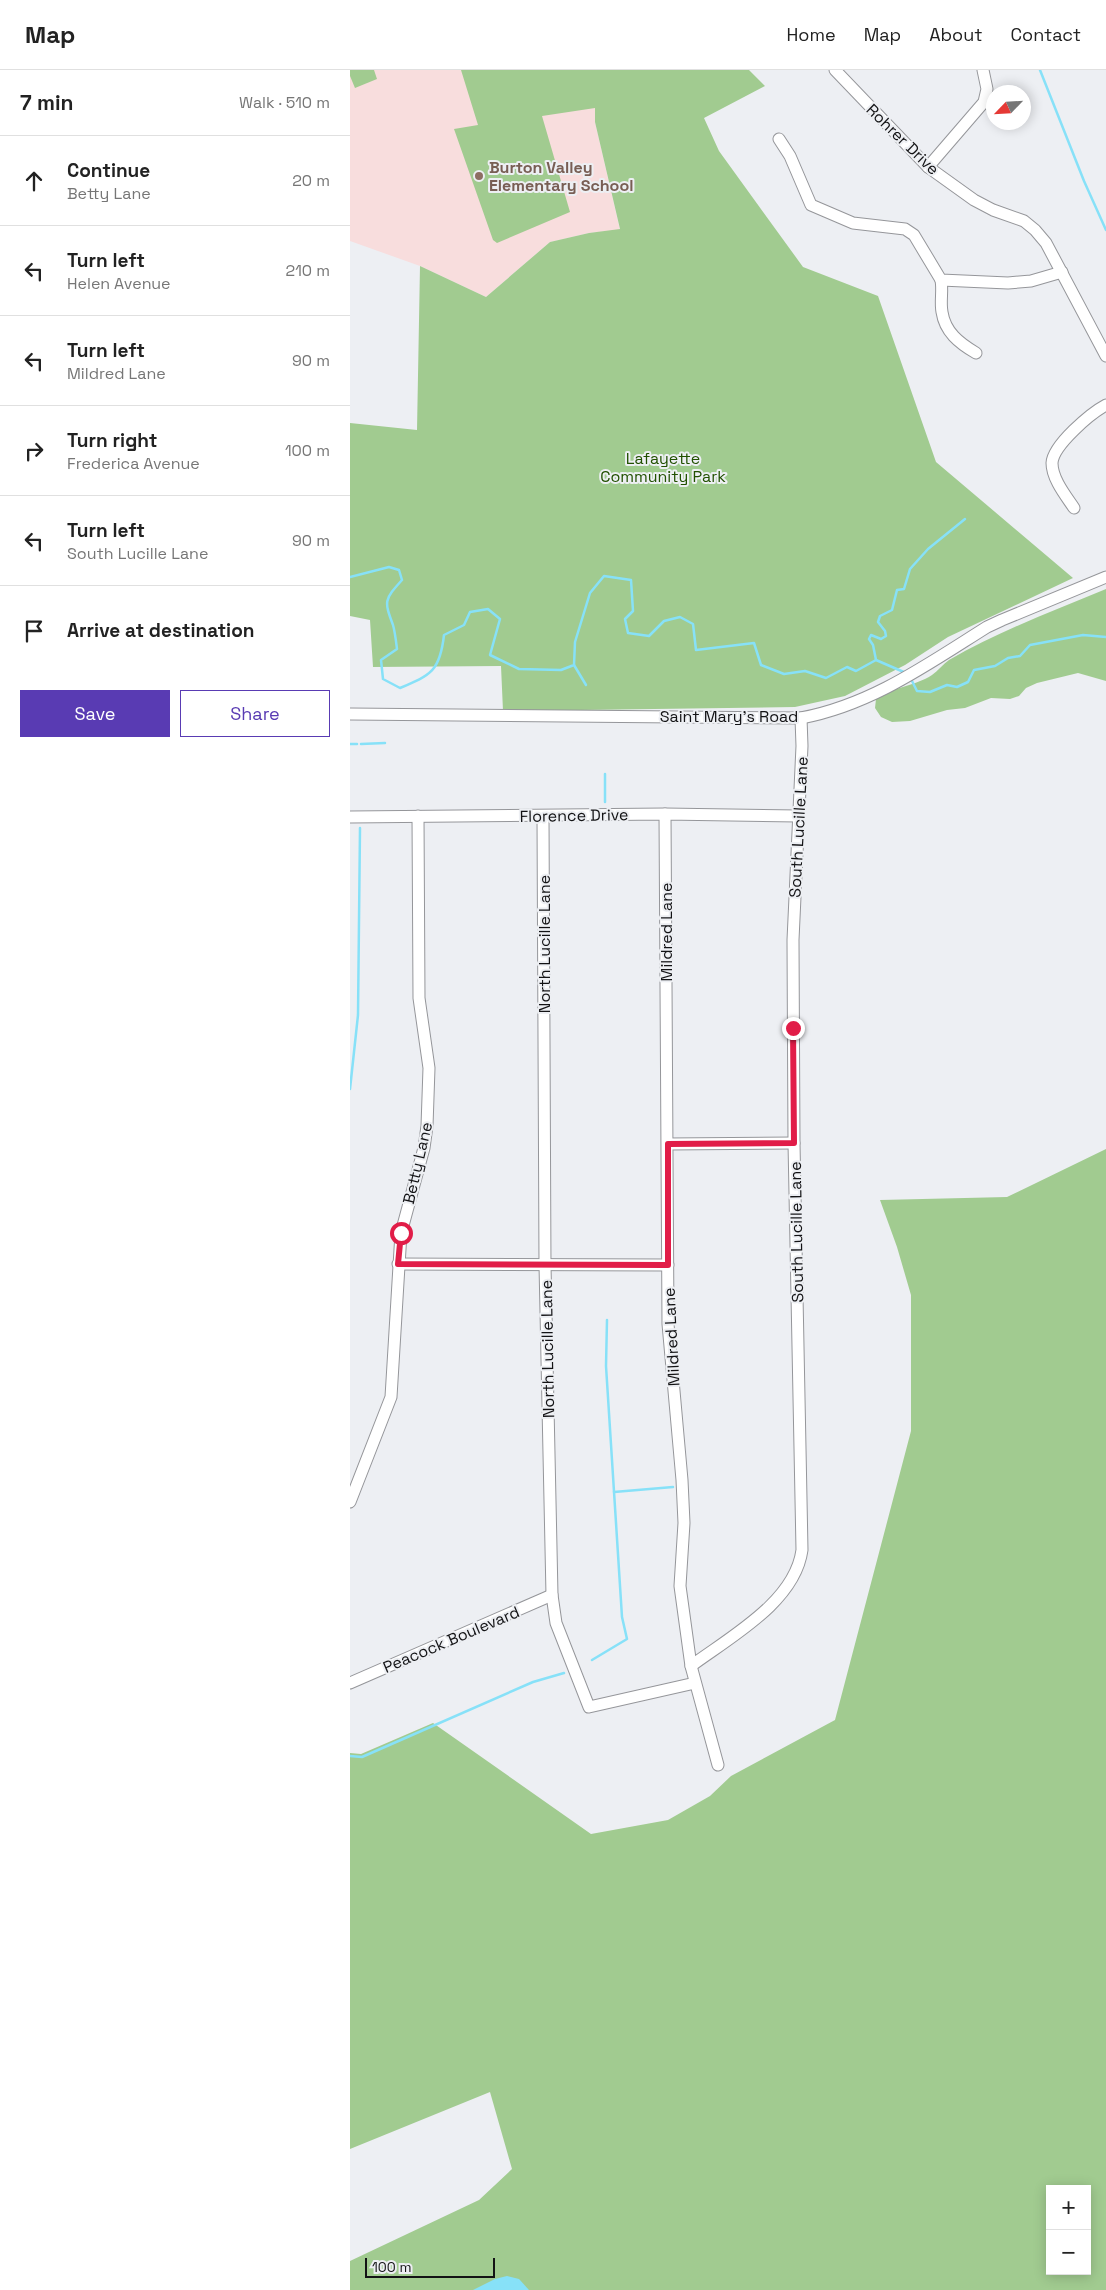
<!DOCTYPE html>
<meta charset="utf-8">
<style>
:root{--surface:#fff;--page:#f6f6f6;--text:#222;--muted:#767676;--line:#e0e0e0;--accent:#593bb3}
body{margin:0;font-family:"Space Grotesk",sans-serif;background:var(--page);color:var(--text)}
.controls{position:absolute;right:15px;bottom:15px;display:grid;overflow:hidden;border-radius:0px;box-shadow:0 2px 12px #0003}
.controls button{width:45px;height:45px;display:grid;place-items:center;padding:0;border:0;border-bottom:1px solid var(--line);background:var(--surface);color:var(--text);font:25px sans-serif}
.compass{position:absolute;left:636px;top:15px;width:45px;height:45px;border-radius:50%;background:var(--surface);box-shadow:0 2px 12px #0003;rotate:245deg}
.scale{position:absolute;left:15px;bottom:12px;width:130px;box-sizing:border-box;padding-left:5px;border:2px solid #131315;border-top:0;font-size:14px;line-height:18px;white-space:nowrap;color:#131315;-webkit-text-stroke:4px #edeff3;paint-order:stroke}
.stop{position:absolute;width:15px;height:15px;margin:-11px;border:4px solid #e11d48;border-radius:50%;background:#fff}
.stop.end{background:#e11d48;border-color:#fff;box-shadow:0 1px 5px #0008}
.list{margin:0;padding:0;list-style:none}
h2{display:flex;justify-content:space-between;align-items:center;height:65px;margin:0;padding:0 20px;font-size:21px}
h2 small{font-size:16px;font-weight:400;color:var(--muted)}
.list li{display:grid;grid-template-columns:32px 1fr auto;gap:15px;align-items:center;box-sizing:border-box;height:90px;padding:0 20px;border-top:1px solid var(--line)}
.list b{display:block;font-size:19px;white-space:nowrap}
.list p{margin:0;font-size:16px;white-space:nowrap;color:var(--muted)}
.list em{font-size:16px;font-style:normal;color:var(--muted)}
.actions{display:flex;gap:10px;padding:15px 20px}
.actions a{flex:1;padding:11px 0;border:1px solid var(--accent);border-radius:0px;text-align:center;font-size:18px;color:var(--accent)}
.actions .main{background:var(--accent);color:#fff}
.icon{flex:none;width:28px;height:28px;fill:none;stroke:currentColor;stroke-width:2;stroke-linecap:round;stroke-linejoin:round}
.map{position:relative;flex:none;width:756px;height:2220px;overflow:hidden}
header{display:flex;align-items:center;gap:30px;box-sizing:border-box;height:70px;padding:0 25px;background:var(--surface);border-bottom:1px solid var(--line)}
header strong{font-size:24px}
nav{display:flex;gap:28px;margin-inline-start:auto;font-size:18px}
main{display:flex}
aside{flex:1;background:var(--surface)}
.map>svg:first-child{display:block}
.education{fill:#f8dddd}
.green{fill:#a1cb90;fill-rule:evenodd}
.water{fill:#87e1f8}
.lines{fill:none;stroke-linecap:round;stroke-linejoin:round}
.stream{stroke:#87e1f8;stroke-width:2.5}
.minor-casing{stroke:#95969a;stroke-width:13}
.minor{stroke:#fff;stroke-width:11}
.route{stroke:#e11d48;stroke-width:6}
.education-dot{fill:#8d6e63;stroke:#edeff3;stroke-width:2}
.labels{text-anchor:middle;stroke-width:4;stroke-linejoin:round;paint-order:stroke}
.street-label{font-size:16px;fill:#131315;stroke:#edeff3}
.education-label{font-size:16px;font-weight:bold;fill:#785e54;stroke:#edeff3;text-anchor:start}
.park-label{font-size:16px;fill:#215000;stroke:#edeff3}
</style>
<header>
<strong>Map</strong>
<nav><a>Home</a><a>Map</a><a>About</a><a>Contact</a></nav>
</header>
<main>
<aside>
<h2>7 min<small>Walk · 510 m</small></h2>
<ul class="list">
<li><svg class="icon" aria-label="ahead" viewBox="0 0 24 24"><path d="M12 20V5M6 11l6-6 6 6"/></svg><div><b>Continue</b><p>Betty Lane</p></div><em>20 m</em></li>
<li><svg class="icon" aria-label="left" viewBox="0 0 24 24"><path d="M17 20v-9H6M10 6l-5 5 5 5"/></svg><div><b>Turn left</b><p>Helen Avenue</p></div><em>210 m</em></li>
<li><svg class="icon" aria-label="left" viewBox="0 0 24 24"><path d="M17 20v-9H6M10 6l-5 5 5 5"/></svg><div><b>Turn left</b><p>Mildred Lane</p></div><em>90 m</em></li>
<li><svg class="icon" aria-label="right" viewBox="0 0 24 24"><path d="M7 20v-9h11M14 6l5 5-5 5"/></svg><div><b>Turn right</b><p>Frederica Avenue</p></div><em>100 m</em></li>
<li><svg class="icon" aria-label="left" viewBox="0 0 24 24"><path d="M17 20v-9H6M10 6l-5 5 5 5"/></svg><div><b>Turn left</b><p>South Lucille Lane</p></div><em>90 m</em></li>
<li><svg class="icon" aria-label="arrive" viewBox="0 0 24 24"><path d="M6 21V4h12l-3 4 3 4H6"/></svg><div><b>Arrive at destination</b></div></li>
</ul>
<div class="actions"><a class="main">Save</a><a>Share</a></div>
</aside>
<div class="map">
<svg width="756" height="2220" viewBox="0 0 756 2220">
<rect width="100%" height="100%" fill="#edeff3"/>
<!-- education -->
<path class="education" d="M0,0H247L245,52L270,160L239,163L200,172L136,227L70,196L0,171Z"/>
<!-- green -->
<g class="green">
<path d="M0,0H24L27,9L5,18L0,6Z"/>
<path d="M111,0H399L415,16L354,48L369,81L453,197L528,226L586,392L723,508L598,567L555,595L495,626L445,637L153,641L151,596L23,597L20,550L0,546V353L67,360L70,196L136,227L200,172L239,163L270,159L245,52V38L192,46L220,142L147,173L143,170L104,59L128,55Z"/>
<path d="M756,519V611L728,603L687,613L676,618L669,626L660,629L641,628L615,638L597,640L560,651L542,652L531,647L525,638L526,629C539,618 566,616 582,605C588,601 593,594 599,590C649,561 703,541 756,519Z"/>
<path d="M756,1079V2220H0V2191L129,2130L162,2099L140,2022L0,2079V1683L11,1684L83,1653L241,1764L318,1750L360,1726L381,1706L485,1650L561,1361V1225L547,1177L530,1130L657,1127ZM700,2119H737V2201H700Z"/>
</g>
<!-- water -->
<path class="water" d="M157,2206L169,2209L179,2220H123L145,2209Z"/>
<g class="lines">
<!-- stream -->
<g class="stream">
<path d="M690,0L734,111L756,160"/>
<path d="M0,507L39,497L49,500L52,510C34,530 34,531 43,555C45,562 46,571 47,579L31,590L33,609L50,618C81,605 90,601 94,565L114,555L120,542L138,539L150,549L140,585L169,599L211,600L224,595L225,572L240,523L254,506L281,510L283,541L275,549L278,563L299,566L314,551L330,547L343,554L346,580L404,573L411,595L434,604L455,601L476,608L497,597L506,601L526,590L556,603"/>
<path d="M526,590L523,575L519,569L521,565L531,569L536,566L535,561L528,552L530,546L542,540L547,520L554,519L560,499L578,479L615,449"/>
<path d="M224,595L236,615"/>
<path d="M561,609L567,621L580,622L597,615L607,617L618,612L624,600L645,596L658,588L670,586L680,575L733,565L756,567"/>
<path d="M0,674H7"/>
<path d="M11,674L35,673"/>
<path d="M255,732V704"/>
<path d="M0,1019L8,945L10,758"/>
<path d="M264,1422L323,1417"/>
<path d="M242,1590L277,1569L272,1547L256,1296L257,1250"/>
<path d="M0,1686L12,1687L183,1612L214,1603"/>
</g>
<!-- minor casing -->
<g class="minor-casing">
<g id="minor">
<path d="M485,0L578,97L624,130L643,140L674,151L685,160L696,173L756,286"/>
<path d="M429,69L440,86L461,135L503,153L555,159L564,165L591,210L658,213L681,211L712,202"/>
<path d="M578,97L634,32L637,19L633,0"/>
<path d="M591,210C593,221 590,231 592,242C595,262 609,273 626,283"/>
<path d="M724,438C716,426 702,409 702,393C703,375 741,343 756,335"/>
<path d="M0,644L451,648C521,635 578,594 637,557L652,550L756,507"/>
<path d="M315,744L318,1254L332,1410L334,1453L330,1516L341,1596L368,1695"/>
<path d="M193,746L195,1195L202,1525L206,1553L239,1637L345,1613"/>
<path d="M0,747L315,744L448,746"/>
<path d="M318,1074L444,1073"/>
<path d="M48,1194L318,1195"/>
<path d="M0,1432L41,1327L51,1163L74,1078L77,1056L79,998L69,928L68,746"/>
<path d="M341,1596C380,1567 445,1532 452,1480L444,1073L443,870L452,676L451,648"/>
<path d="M0,1613L202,1525"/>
</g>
</g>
<!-- minor -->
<use href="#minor" class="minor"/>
</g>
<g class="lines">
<!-- route -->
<path class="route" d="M51,1163L48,1194L318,1195V1074L444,1073L443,958"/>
</g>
<!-- markers -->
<circle class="education-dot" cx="129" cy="106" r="5"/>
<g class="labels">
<!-- street labels -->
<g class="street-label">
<text transform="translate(553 69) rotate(44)" y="6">Rohrer Drive</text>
<text x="379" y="652">Saint Mary's Road</text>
<text transform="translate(224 745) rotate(-1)" y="6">Florence Drive</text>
<text transform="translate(448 757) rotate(-87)" y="6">South Lucille Lane</text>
<text transform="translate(316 862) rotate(-90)" y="6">Mildred Lane</text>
<text transform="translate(194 874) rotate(-90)" y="6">North Lucille Lane</text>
<text transform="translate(67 1093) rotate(-77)" y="6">Betty Lane</text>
<text transform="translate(446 1162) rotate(-91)" y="6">South Lucille Lane</text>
<text transform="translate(321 1267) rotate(-93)" y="6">Mildred Lane</text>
<text transform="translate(197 1279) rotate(-91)" y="6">North Lucille Lane</text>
<text transform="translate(101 1569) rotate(-23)" y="6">Peacock Boulevard</text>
</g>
<!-- education labels -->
<g class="education-label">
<text x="139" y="103">Burton Valley<tspan x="139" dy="18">Elementary School</tspan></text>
</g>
<!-- park labels -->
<g class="park-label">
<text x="313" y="394">Lafayette<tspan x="313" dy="18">Community Park</tspan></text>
</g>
</g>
</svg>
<div class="controls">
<button>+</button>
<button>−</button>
</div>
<svg class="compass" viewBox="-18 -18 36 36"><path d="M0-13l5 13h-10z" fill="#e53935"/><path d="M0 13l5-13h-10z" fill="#767676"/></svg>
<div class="scale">100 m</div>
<div class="stop" style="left:51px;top:1163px"></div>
<div class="stop end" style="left:443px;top:958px"></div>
</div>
</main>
